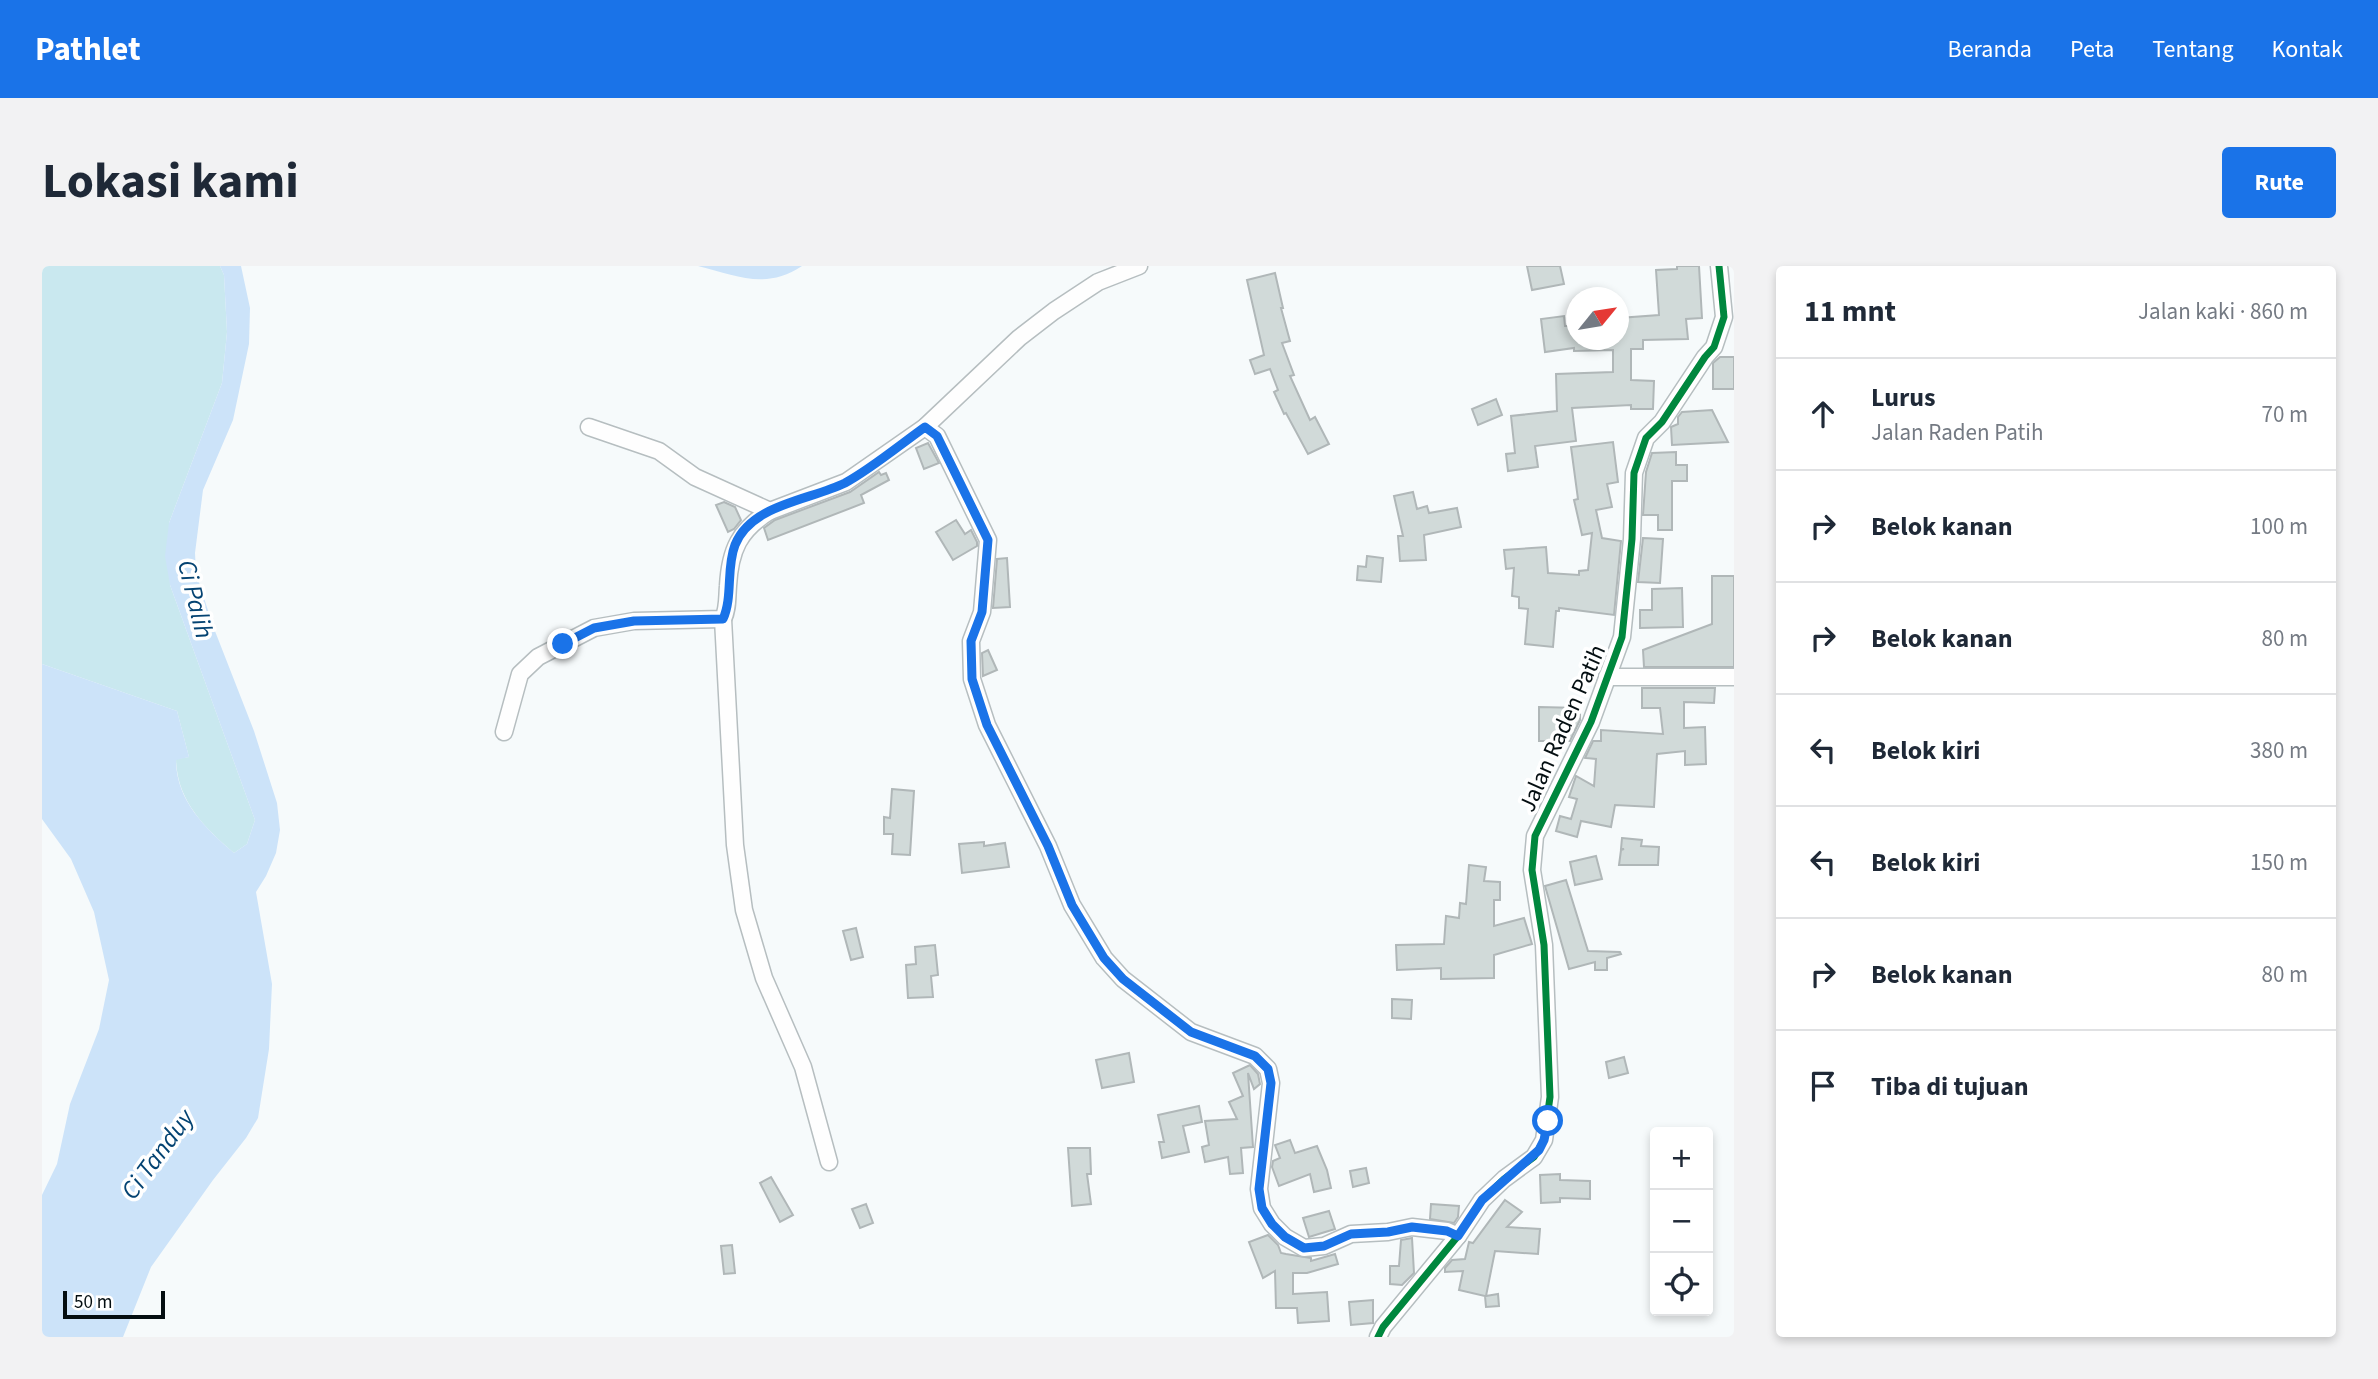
<!DOCTYPE html>
<html lang="id">
<meta charset="utf-8">
<style>
:root{--surface:#fff;--page:#f2f2f3;--text:#1f2937;--muted:#747a83;--line:#e0e1e3;--accent:#1a73e8}
body{margin:0;font-family:"Source Sans 3",sans-serif;background:var(--page);color:var(--text)}
.controls{position:absolute;right:21px;bottom:21px;display:grid;overflow:hidden;border-radius:7px;box-shadow:0 4px 10px #0003}
.controls button{width:63px;height:63px;display:grid;place-items:center;padding:0;border:0;border-bottom:2px solid var(--line);background:var(--surface);color:var(--text);font:35px sans-serif}
.compass{position:absolute;left:1524px;top:21px;width:63px;height:63px;border-radius:50%;background:var(--surface);box-shadow:0 4px 10px #0003;rotate:60deg}
.scale{position:absolute;left:21px;bottom:18px;width:102px;box-sizing:border-box;padding-left:7px;border:4px solid #040e11;border-top:0;font-size:19px;line-height:24px;white-space:nowrap;color:#040e11;-webkit-text-stroke:5px #fff;paint-order:stroke}
.stop{position:absolute;width:21px;height:21px;margin:-16px;border:5px solid #1a73e8;border-radius:50%;background:#fff}
.stop.end{background:#1a73e8;border-color:#fff;box-shadow:0 2px 7px #0008}
.list{margin:0;padding:0;list-style:none}
h2{display:flex;justify-content:space-between;align-items:center;height:91px;margin:0;padding:0 28px;font-size:30px}
h2 small{font-size:23px;font-weight:400;color:var(--muted)}
.list li{display:grid;grid-template-columns:46px 1fr auto;gap:21px;align-items:center;box-sizing:border-box;height:112px;padding:0 28px;border-top:2px solid var(--line)}
.list b{display:block;font-size:26px;white-space:nowrap}
.list p{margin:0;font-size:23px;white-space:nowrap;color:var(--muted)}
.list em{font-size:23px;font-style:normal;color:var(--muted)}
.icon{flex:none;width:38px;height:38px;fill:none;stroke:currentColor;stroke-width:2;stroke-linecap:round;stroke-linejoin:round}
.map{position:relative;flex:none;width:1692px;height:1071px;overflow:hidden;border-radius:7px}
header{display:flex;align-items:center;gap:42px;box-sizing:border-box;height:98px;padding:0 35px;background:var(--accent);color:#fff}
header strong{font-size:33px}
nav{display:flex;gap:38px;margin-inline-start:auto;font-size:24px}
.intro{display:flex;align-items:center;justify-content:space-between;box-sizing:border-box;height:168px;padding:0 42px}
h1{margin:0;font-size:49px}
.button{padding:18px 32px;border-radius:7px;background:var(--accent);color:#fff;font-size:24px;font-weight:700}
main{display:flex;gap:42px;padding:0 42px}
aside{flex:1;background:var(--surface);border-radius:7px;box-shadow:0 4px 10px #0003}
.map>svg:first-child{display:block}
.green{fill:#c9e8ef}
.water{fill:#cce3f9}
.building{fill:#d1dad9;stroke:#b0b7b8;stroke-width:2}
.lines{fill:none;stroke-linecap:round;stroke-linejoin:round}
.street-casing{stroke:#b6bec0;stroke-width:19}
.street{stroke:#fefefe;stroke-width:16}
.cycleway-casing{stroke:#fff;stroke-width:11}
.cycleway{stroke:#00873e;stroke-width:7}
.route{stroke:#1a73e8;stroke-width:9}
.labels{text-anchor:middle;stroke-width:7;stroke-linejoin:round;paint-order:stroke}
.street-label{font-size:24px;fill:#040e11;stroke:#fff}
.water-label{font-size:26px;font-style:italic;fill:#044372;stroke:#fff}
</style>
<header>
<strong>Pathlet</strong>
<nav><a>Beranda</a><a>Peta</a><a>Tentang</a><a>Kontak</a></nav>
</header>
<div class="intro"><h1>Lokasi kami</h1><a class="button">Rute</a></div>
<main>
<div class="map">
<svg width="1692" height="1071" viewBox="0 0 1692 1071">
<rect width="100%" height="100%" fill="#f6fafb"/>
<!-- green -->
<path class="green" d="M0,0H178L182,9L185,66L180,117L127,257L128,319L213,554L205,578L192,587C162,561 135,535 134,493L147,491L135,445L0,398Z"/>
<!-- water -->
<g class="water">
<path d="M178,0H199L208,42L207,78L191,154L161,224L153,287L154,307L171,360L212,465L235,537L238,564L234,587L224,610L214,626L230,718L227,783L216,852L204,872L171,914L109,1001L81,1071H0V929L15,898L28,838L57,763L67,714L52,646L29,593L0,553V398L135,445L147,491L134,494C134,534 163,562 192,587L205,578L213,554L128,319L123,290L127,257L180,117L185,66L182,9Z"/>
<path d="M656,0H760C724,24 695,10 656,0Z"/>
</g>
<!-- building -->
<g class="building">
<path d="M1485,0H1518L1522,18L1490,24Z"/>
<path d="M1635,0H1657L1660,52L1644,53L1646,73L1601,74V83H1589V114L1612,115L1611,143H1589V139L1530,142L1534,175L1493,180L1496,201L1466,205L1464,188L1473,187L1469,150L1515,145L1514,108L1571,106V84L1532,85V82L1503,86L1499,53L1522,50L1523,60H1535V74H1577V52L1617,49L1614,4L1635,3Z"/>
<path d="M1233,7L1241,42H1239L1248,75L1240,77L1252,109L1248,110L1268,154L1273,151L1287,178L1266,188L1244,147L1242,148L1232,126L1236,124L1228,103L1213,108L1208,94L1222,89L1205,14Z"/>
<path d="M1678,91H1692V123H1671V97Z"/>
<path d="M1454,133L1460,149L1436,159L1430,143Z"/>
<path d="M1670,144L1686,176L1630,179L1629,161L1636,158V151L1640,146Z"/>
<path d="M1571,176L1576,216L1565,218L1570,241L1554,244L1560,272L1579,275L1572,349L1517,342V345H1514L1511,381L1483,378L1486,343L1477,342V331L1470,330L1472,302L1464,303L1462,284L1504,281L1506,307L1537,309V305L1546,304L1550,267L1540,269L1532,234L1536,233L1529,181Z"/>
<path d="M886,177L897,197L882,203L874,182Z"/>
<path d="M1634,186V199H1645V215H1630V264H1616V249H1601L1604,206L1610,187Z"/>
<path d="M837,206L839,209L844,207L847,214L819,229L822,237L726,274L722,262L733,254L808,226Z"/>
<path d="M1371,226L1375,243L1385,240L1387,247L1415,242L1419,261L1382,269L1384,294L1358,295L1356,270H1361L1352,230Z"/>
<path d="M682,236L693,241L699,254L692,263L686,266L674,239Z"/>
<path d="M914,254L923,268L929,264L935,276V280L911,294L894,266Z"/>
<path d="M1601,272L1621,273L1618,317L1596,316Z"/>
<path d="M1325,290L1341,292L1339,316L1315,314L1316,300L1324,301Z"/>
<path d="M965,292L968,341L951,342L955,293Z"/>
<path d="M1670,310H1692V401H1602L1601,384L1670,358Z"/>
<path d="M1640,322L1641,361L1598,362V344H1610V323Z"/>
<path d="M946,384L955,404L941,410L940,387Z"/>
<path d="M1600,422H1673L1672,437L1642,436V462L1663,461L1664,498L1643,499V485L1615,488L1612,541L1573,539L1569,561L1539,555L1535,571L1514,565L1518,550L1529,553L1535,533L1527,531L1534,510L1552,520L1554,493L1543,492L1551,475H1559V464L1621,468L1618,442H1600Z"/>
<path d="M1497,441L1538,442V454L1528,475H1497Z"/>
<path d="M850,523L872,525L868,589L850,588L851,568H842V551L848,552Z"/>
<path d="M1580,572L1600,574L1599,580L1617,581L1616,599H1577L1579,584L1582,583H1579Z"/>
<path d="M942,576V580L963,577L967,601L920,607L917,578Z"/>
<path d="M1554,590L1560,613L1533,619L1528,596Z"/>
<path d="M1427,599L1444,601L1442,615L1458,616V634H1452V660L1482,652L1490,678L1452,689V712L1399,713V702L1355,704L1354,679L1402,678L1404,650L1417,652L1418,637L1424,638Z"/>
<path d="M1524,614L1546,685L1578,686L1579,688L1565,692V704H1553V696L1527,703L1503,620Z"/>
<path d="M814,662L821,691L809,694L801,665Z"/>
<path d="M893,679L896,709L889,710L891,731L866,732L864,699L874,698L873,681Z"/>
<path d="M1350,733L1370,734L1369,753L1350,752Z"/>
<path d="M1087,787L1092,816L1060,822L1054,794Z"/>
<path d="M1582,791L1586,807L1567,812L1564,796Z"/>
<path d="M1208,799L1216,808L1218,818L1212,823L1206,807L1211,881L1199,882L1201,907L1188,908L1186,891L1163,896L1160,881L1167,879L1163,855L1195,853L1187,836L1201,830L1191,807Z"/>
<path d="M1157,840L1160,856L1141,860L1147,886L1120,892L1117,876H1122L1116,849Z"/>
<path d="M1248,874L1253,887L1275,880L1285,904L1289,922L1272,926L1268,908L1237,920L1230,901L1231,895L1238,892L1233,879Z"/>
<path d="M1026,882H1048L1049,908H1045L1049,938L1030,940Z"/>
<path d="M1324,902L1327,917L1311,921L1308,905Z"/>
<path d="M1518,908V914L1548,915V933L1518,932V936L1499,937L1498,909Z"/>
<path d="M729,911L751,949L738,956L718,917Z"/>
<path d="M1463,934L1480,946L1465,961L1498,963L1496,988L1453,985L1444,1030L1456,1028L1457,1040L1444,1041L1443,1030L1417,1024L1421,1005L1403,1006V1002L1410,994L1423,993L1427,976L1431,977Z"/>
<path d="M824,938L831,957L818,962L810,943Z"/>
<path d="M1389,938L1417,940L1416,951L1412,957L1388,953Z"/>
<path d="M1287,945L1293,963L1267,971L1261,952Z"/>
<path d="M1226,969L1236,979L1239,987L1244,988L1269,992V995L1293,988L1296,998L1265,1007H1251V1028L1285,1026L1287,1055L1256,1057L1255,1042H1234L1233,1005L1221,1012L1207,976Z"/>
<path d="M1370,972L1372,1007L1360,1019L1348,1018V1000H1357L1359,974Z"/>
<path d="M690,979L693,1007L682,1008L679,980Z"/>
<path d="M1331,1034V1057L1309,1059L1307,1036Z"/>
</g>
<g class="lines">
<!-- street casing -->
<g class="street-casing">
<g id="street">
<path d="M547,161L617,185L653,211L728,245L804,216L883,161L977,72L1012,45L1056,16L1097,0"/>
<path d="M883,161L895,170L946,274L940,346L929,375L930,413L945,459L1006,580L1030,639L1062,692L1081,713L1149,766L1213,790L1226,803L1229,817L1217,923L1220,942L1230,958L1243,971L1262,982L1282,980L1309,968L1346,966L1370,961L1405,965L1416,970"/>
<path d="M681,353L693,579L702,644L722,712L761,801L787,896"/>
<path d="M1565,411H1692"/>
<path d="M462,466L478,408L496,391L552,362L592,355L681,353C686,343 685,332 686,320C688,284 697,264 728,245"/>
<path d="M1336,1071L1341,1061L1416,970L1440,934L1462,913L1492,891L1502,874L1508,831L1502,679L1490,604L1493,570L1549,456L1580,371L1590,273L1592,207L1604,172L1620,156L1663,91L1672,81L1682,51L1677,0"/>
</g>
</g>
<!-- street -->
<use href="#street" class="street"/>
<!-- cycleway casing -->
<g class="cycleway-casing">
<g id="cycleway">
<path d="M883,161L895,170L946,274L940,346L929,375L930,413L945,459L1006,580L1030,639L1062,692L1081,713L1149,766L1213,790L1226,803L1229,817L1217,923L1220,942L1230,958L1243,971L1262,982L1282,980L1309,968L1346,966L1370,961L1405,965L1416,970"/>
<path d="M1336,1071L1341,1061L1416,970L1440,934L1462,913L1492,891L1502,874L1508,831L1502,679L1490,604L1493,570L1549,456L1580,371L1590,273L1592,207L1604,172L1620,156L1663,91L1672,81L1682,51L1677,0"/>
</g>
</g>
<!-- cycleway -->
<use href="#cycleway" class="cycleway"/>
</g>
<g class="lines">
<!-- route -->
<path class="route" d="M521,378L552,362L592,355L681,353C691,331 684,302 693,279C709,238 769,234 803,217C829,203 859,178 883,161L895,170L946,274L940,346L929,375L930,413L945,459L1006,580L1030,639L1062,692L1081,713L1149,766L1213,790L1226,803L1229,817L1217,923L1220,942L1230,958L1243,971L1262,982L1282,980L1309,968L1346,966L1370,961L1405,965L1416,970L1440,934L1497,884L1502,874L1506,855"/>
</g>
<g class="labels">
<!-- street labels -->
<g class="street-label">
<text transform="translate(1520 462) rotate(-66)" y="8">Jalan Raden Patih</text>
</g>
<!-- water labels -->
<g class="water-label">
<text transform="translate(154 333) rotate(76)" y="9">Ci Palih</text>
<text transform="translate(115 888) rotate(-54)" y="9">Ci Tanduy</text>
</g>
</g>
</svg>
<div class="controls">
<button>+</button>
<button>−</button>
<button><svg class="icon" aria-label="locate" viewBox="0 0 24 24"><circle cx="12" cy="12" r="6"/><path d="M12 2v4M12 18v4M2 12h4M18 12h4"/></svg></button>
</div>
<svg class="compass" viewBox="-18 -18 36 36"><path d="M0-13l5 13h-10z" fill="#e53935"/><path d="M0 13l5-13h-10z" fill="#747a83"/></svg>
<div class="scale">50 m</div>
<div class="stop" style="left:1506px;top:855px"></div>
<div class="stop end" style="left:521px;top:378px"></div>
</div>
<aside>
<h2>11 mnt<small>Jalan kaki · 860 m</small></h2>
<ul class="list">
<li><svg class="icon" aria-label="ahead" viewBox="0 0 24 24"><path d="M12 20V5M6 11l6-6 6 6"/></svg><div><b>Lurus</b><p>Jalan Raden Patih</p></div><em>70 m</em></li>
<li><svg class="icon" aria-label="right" viewBox="0 0 24 24"><path d="M7 20v-9h11M14 6l5 5-5 5"/></svg><div><b>Belok kanan</b></div><em>100 m</em></li>
<li><svg class="icon" aria-label="right" viewBox="0 0 24 24"><path d="M7 20v-9h11M14 6l5 5-5 5"/></svg><div><b>Belok kanan</b></div><em>80 m</em></li>
<li><svg class="icon" aria-label="left" viewBox="0 0 24 24"><path d="M17 20v-9H6M10 6l-5 5 5 5"/></svg><div><b>Belok kiri</b></div><em>380 m</em></li>
<li><svg class="icon" aria-label="left" viewBox="0 0 24 24"><path d="M17 20v-9H6M10 6l-5 5 5 5"/></svg><div><b>Belok kiri</b></div><em>150 m</em></li>
<li><svg class="icon" aria-label="right" viewBox="0 0 24 24"><path d="M7 20v-9h11M14 6l5 5-5 5"/></svg><div><b>Belok kanan</b></div><em>80 m</em></li>
<li><svg class="icon" aria-label="arrive" viewBox="0 0 24 24"><path d="M6 21V4h12l-3 4 3 4H6"/></svg><div><b>Tiba di tujuan</b></div></li>
</ul>
</aside>
</main>
